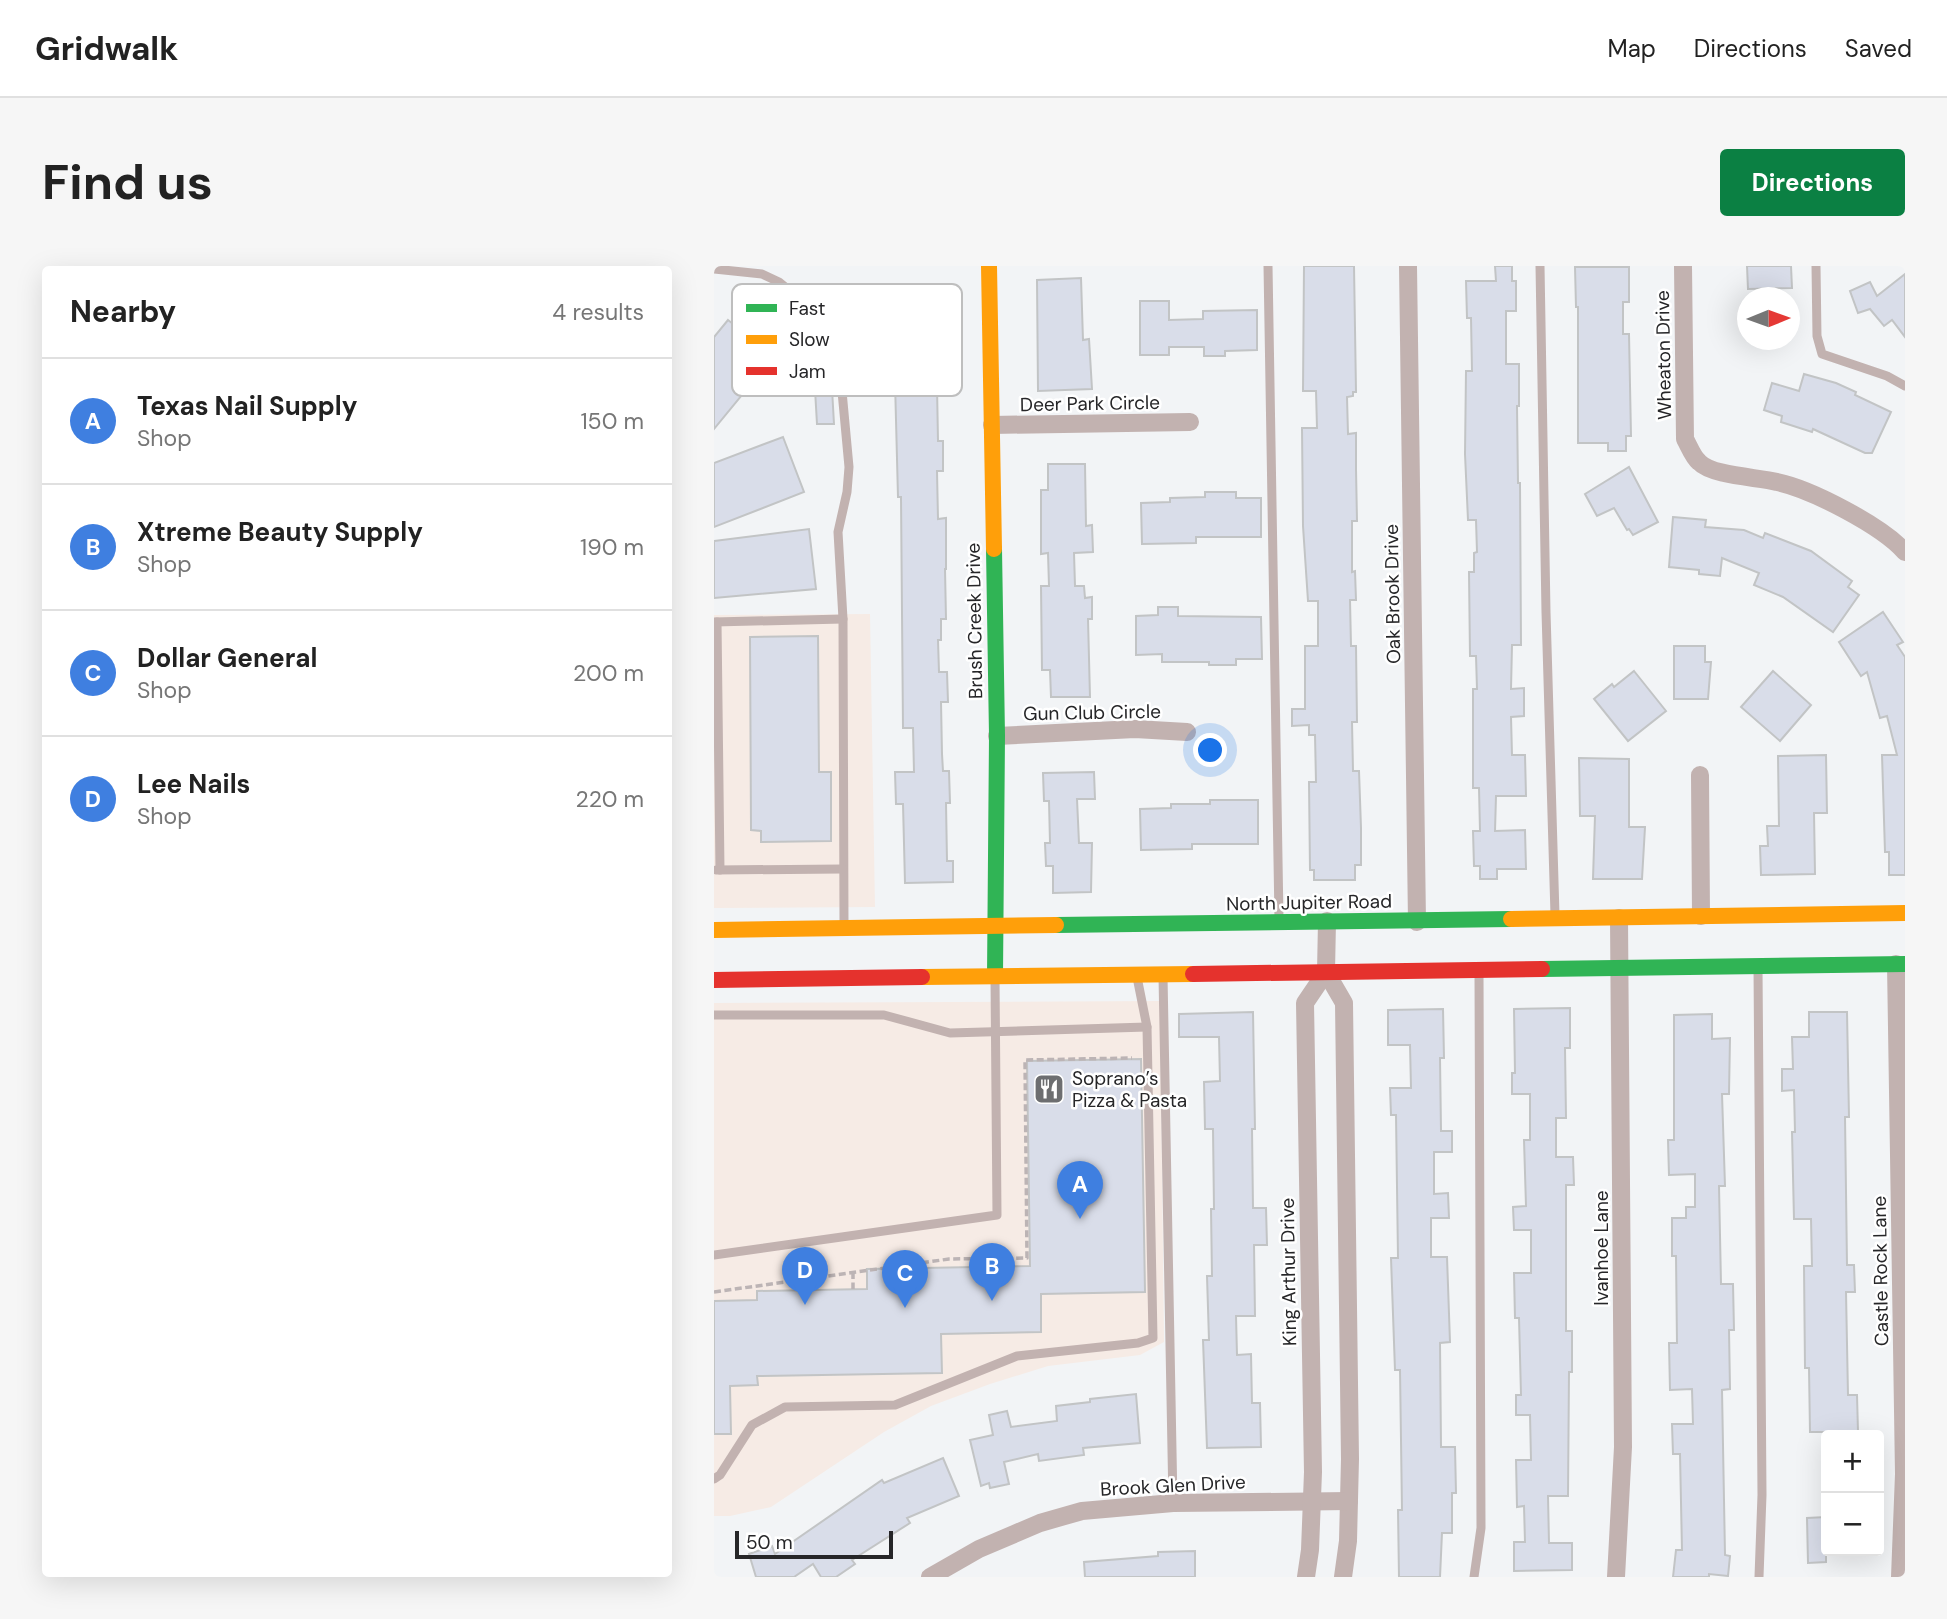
<!DOCTYPE html>
<meta charset="utf-8">
<style>
:root{--surface:#fff;--page:#f6f6f6;--text:#222;--muted:#767676;--line:#e0e0e0;--accent:#0b8043}
body{margin:0;font-family:"DM Sans",sans-serif;background:var(--page);color:var(--text)}
.controls{position:absolute;right:21px;bottom:21px;display:grid;overflow:hidden;border-radius:7px;box-shadow:0 7px 28px #0002}
.controls button{width:63px;height:63px;display:grid;place-items:center;padding:0;border:0;border-bottom:2px solid var(--line);background:var(--surface);color:var(--text);font:35px sans-serif}
.compass{position:absolute;left:1023px;top:21px;width:63px;height:63px;border-radius:50%;background:var(--surface);box-shadow:0 7px 28px #0002;rotate:89deg}
.scale{position:absolute;left:21px;bottom:18px;width:158px;box-sizing:border-box;padding-left:7px;border:4px solid #262628;border-top:0;font-size:19px;line-height:24px;white-space:nowrap;color:#262628;-webkit-text-stroke:5px #fff;paint-order:stroke}
.you{position:absolute;left:497px;top:485px;width:24px;height:24px;margin:-18px;border:5px solid #fff;border-radius:50%;background:#1a73e8;box-shadow:0 0 0 10px #1a73e833}
.badge{display:grid;place-items:center;width:46px;height:46px;border-radius:50%;background:var(--accent);color:#fff;font-size:23px;font-weight:700}
.pin{position:absolute;translate:-50% -58px;filter:drop-shadow(0 2px 4px #0008)}
.pin::after{content:'';position:absolute;top:37px;width:24px;height:21px;background:inherit;clip-path:polygon(0 0,100% 0,50% 100%)}
.list{margin:0;padding:0;list-style:none}
h2{display:flex;justify-content:space-between;align-items:center;height:91px;margin:0;padding:0 28px;font-size:30px}
h2 small{font-size:23px;font-weight:400;color:var(--muted)}
.list li{display:grid;grid-template-columns:46px 1fr auto;gap:21px;align-items:center;box-sizing:border-box;height:126px;padding:0 28px;border-top:2px solid var(--line)}
.list b{display:block;font-size:26px;white-space:nowrap}
.list p{margin:0;font-size:23px;white-space:nowrap;color:var(--muted)}
.list em{font-size:23px;font-style:normal;color:var(--muted)}
.map{position:relative;flex:none;width:1191px;height:1311px;overflow:hidden;border-radius:7px}
header{display:flex;align-items:center;gap:42px;box-sizing:border-box;height:98px;padding:0 35px;background:var(--surface);border-bottom:2px solid var(--line)}
header strong{font-size:33px}
nav{display:flex;gap:38px;margin-inline-start:auto;font-size:24px}
.intro{display:flex;align-items:center;justify-content:space-between;box-sizing:border-box;height:168px;padding:0 42px}
h1{margin:0;font-size:49px}
.button{padding:18px 32px;border-radius:7px;background:var(--accent);color:#fff;font-size:24px;font-weight:700}
main{display:flex;gap:42px;padding:0 42px}
aside{flex:1;background:var(--surface);border-radius:7px;box-shadow:0 7px 28px #0002}
.map>svg:first-child{display:block}
.commercial{fill:#f6ebe5}
.building{fill:#d9dde9;stroke:#c2c4c5;stroke-width:2}
.lines{fill:none;stroke-linecap:round;stroke-linejoin:round}
.path{stroke:#bcb4b5;stroke-width:3.5;stroke-dasharray:7 3.5;stroke-linecap:butt}
.lane{stroke:#c2b2b0;stroke-width:9}
.street{stroke:#c2b2b0;stroke-width:18}
.fast{stroke:#30b455;stroke-width:16}
.slow{stroke:#ff9f0a;stroke-width:16}
.jam{stroke:#e5322d;stroke-width:16}
.labels{text-anchor:middle;stroke-width:5;stroke-linejoin:round;paint-order:stroke}
.street-label{font-size:19px;fill:#262628;stroke:#fff}
.poi-label{font-size:19px;fill:#262628;stroke:#fff;text-anchor:start}
.key{fill:#fff;stroke:#bebebe;stroke-width:2}
.key-label{font-size:19px;fill:#262628}
</style>
<header>
<strong>Gridwalk</strong>
<nav><a>Map</a><a>Directions</a><a>Saved</a></nav>
</header>
<div class="intro"><h1>Find us</h1><a class="button">Directions</a></div>
<main>
<aside>
<h2>Nearby<small>4 results</small></h2>
<ul class="list">
<li><span class="badge" style="background:#3f7fe0">A</span><div><b>Texas Nail Supply</b><p>Shop</p></div><em>150 m</em></li>
<li><span class="badge" style="background:#3f7fe0">B</span><div><b>Xtreme Beauty Supply</b><p>Shop</p></div><em>190 m</em></li>
<li><span class="badge" style="background:#3f7fe0">C</span><div><b>Dollar General</b><p>Shop</p></div><em>200 m</em></li>
<li><span class="badge" style="background:#3f7fe0">D</span><div><b>Lee Nails</b><p>Shop</p></div><em>220 m</em></li>
</ul>
</aside>
<div class="map">
<svg width="1191" height="1311" viewBox="0 0 1191 1311">
<rect width="100%" height="100%" fill="#f2f4f6"/>
<!-- commercial -->
<g class="commercial">
<path d="M156,348L161,641L0,642V349Z"/>
<path d="M446,735L450,1076L426,1089L334,1100L276,1118L217,1140L170,1166L57,1241L16,1250H0V737Z"/>
</g>
<!-- building -->
<g class="building">
<path d="M590,0H640L642,126H639V130L633,131L634,168L642,167V203L643,255H638V306L641,305L642,334H636L637,380H642L643,456H638L639,505H645L647,562V599H641V614H600V604H596L595,516H602L601,469H595V459L578,460V443H591V380H604V335H594L589,260L588,162H603L602,125H589Z"/>
<path d="M781,0H798V15H802V45H792V98H805V140H803L804,217H806L807,379H798L797,423L810,422V450L797,451L798,489H811L812,530H782L781,565L811,564L812,603H783V613H766V600H760L759,565H766L765,522H759V423H763L762,390H756L755,306H760V287L763,286L762,254H754L751,188L752,105H758L757,52H753L752,15H782Z"/>
<path d="M1033,0H1077L1078,22L1034,23Z"/>
<path d="M861,1H915V36H909V68H915L917,170H912V185H894V177H864V41H862Z"/>
<path d="M1191,8V71L1178,54L1170,60L1156,43L1144,47L1136,25L1156,16L1163,30Z"/>
<path d="M367,12L369,74L375,73L378,123L324,125L323,14Z"/>
<path d="M196,26H224L225,45H229V120H223L224,175H229V205H223L224,253L232,252V303H231L232,353H227V374H224L225,406H233L234,436H227L228,488L229,505H235L236,537H232L233,595H239V616L191,617L189,538H182L181,506H200L199,462H189L187,231H184L180,77H176V63H167V45L196,44Z"/>
<path d="M426,35H455V54L489,53V45L543,44V84L511,85V90H490V81H455V89H426Z"/>
<path d="M14,54L60,90L0,163V71Z"/>
<path d="M117,105L120,158H103L100,106Z"/>
<path d="M1090,108L1122,117L1142,126L1141,129L1177,146L1158,187H1151L1099,163L1098,166L1067,156L1068,150L1050,144L1058,117L1085,125Z"/>
<path d="M69,171L90,226L0,261V197Z"/>
<path d="M334,198H371L372,260L378,259L379,286L360,287L361,320H370L371,332L378,331V353H374L376,431H337L336,404H328L327,320H335L334,287L327,288V224H334Z"/>
<path d="M915,201L944,256L919,269L915,263L913,264L900,242L883,250L871,228Z"/>
<path d="M491,226H522V232H547V271H482V277L428,278L427,237L456,236V232L491,231Z"/>
<path d="M959,251L992,254L991,261L1030,264L1049,272L1051,267L1097,285L1138,315L1134,321L1145,329L1119,366L1069,331L1040,319L1045,307L1008,292L1006,310L985,308V304L955,301Z"/>
<path d="M95,263L102,323L0,332V275Z"/>
<path d="M444,341H464V350L547,351L548,393H522V399H495V396H448V388L422,389V350L444,349Z"/>
<path d="M1169,346L1189,376L1183,379L1191,391V609H1175V586H1171L1168,489H1183L1173,450L1166,452L1153,406L1147,410L1125,376Z"/>
<path d="M104,370L105,506H117V575L47,576V565L37,564L36,371Z"/>
<path d="M960,380H991V396H997L994,433H960Z"/>
<path d="M920,405L952,445L914,475L880,433L898,418L900,421Z"/>
<path d="M1059,405L1097,439L1066,475L1027,441Z"/>
<path d="M1112,489L1113,547H1100L1101,608L1047,609L1046,580H1054L1053,560H1065L1064,490Z"/>
<path d="M865,492L915,493V561H931L928,613H879L881,550H866Z"/>
<path d="M380,506L381,533H363L365,577H378L377,626L339,627V600H332L331,577H336L335,535H330L329,507Z"/>
<path d="M496,534H544V578H478V583L427,584L426,543L457,542V538H496Z"/>
<path d="M856,742V782H851L852,852H842V891H859L860,919H852V1065H858V1106H855L854,1230H834L835,1277H858V1304L800,1305V1276H811L810,1240L803,1241L802,1194H817L816,1149H802V1129H807L805,1052H801L800,1007H817V964H800L799,941L812,940L810,874H816V828H798V807H801L800,743Z"/>
<path d="M729,743L730,792H726L727,865H738V886H720V928L734,927L735,952H717V991H733L736,1076L726,1077L727,1181H741L742,1227H738V1267H728L726,1311H685L684,1244H688L686,1104H681L677,992H684L682,849H677L676,822H697L696,779H674V744Z"/>
<path d="M539,746L541,863H538L539,942H552L553,979H540L541,1050H522L523,1089L537,1088L538,1137H546L547,1181L493,1182L489,1074H495L493,1010H498L497,943H500L499,863H491L490,816L506,815L505,771H465V748Z"/>
<path d="M1095,746H1133L1135,851H1131L1133,999H1140L1141,1026H1132L1134,1129H1143L1144,1166H1096L1095,1102H1091L1090,1000H1098L1097,953H1080L1078,866H1081L1080,824L1068,825V803H1079L1078,771H1095Z"/>
<path d="M998,748V773L1016,772L1015,828H1008L1011,920H1005L1007,1018H1019L1020,1064H1015L1016,1123L1008,1124L1011,1289L1016,1290L1014,1310L995,1308V1311H959L962,1284H968L966,1188H959L958,1158H979L978,1123L956,1124L955,1077H963L962,990H958V952H972V941H981V908L955,909L954,874H960V749Z"/>
<path d="M427,793L431,1026L327,1028V1066L227,1068L228,1107L43,1110L44,1119L16,1120L17,1168H0V1035L43,1034V1025L153,1023V1003L316,1000L313,795Z"/>
<path d="M422,1128L426,1177L369,1182L370,1189L325,1195L324,1188L290,1196L295,1218L276,1222L275,1217L267,1220L256,1174L279,1169L275,1149L293,1145L297,1161L343,1155L342,1140L376,1136V1133Z"/>
<path d="M229,1192L245,1230L193,1252L196,1257L138,1294L141,1298L122,1311H107L99,1298L80,1311H42L35,1288L58,1280L61,1288L168,1214L170,1217Z"/>
<path d="M1112,1251V1296L1094,1297L1093,1252Z"/>
<path d="M481,1285V1311H371L370,1296L444,1290V1286Z"/>
</g>
<g class="lines">
<!-- path -->
<g class="path">
<path d="M139,1006V1023"/>
<path d="M0,1026L235,993L313,992L311,794L418,792"/>
</g>
<!-- lane -->
<g class="lane">
<path d="M554,0L565,653"/>
<path d="M826,0L832,346L841,649"/>
<path d="M1102,0L1103,70L1108,88L1173,110L1191,120"/>
<path d="M0,3L48,8L65,16L114,56L122,69L124,82L135,201L133,226L124,266L129,353L130,658"/>
<path d="M0,356L129,353"/>
<path d="M3,356L6,604"/>
<path d="M2,604L128,603"/>
<path d="M1044,702L1048,1229L1045,1311"/>
<path d="M449,710L459,1237"/>
<path d="M0,749H170L236,767L433,761"/>
<path d="M0,989L283,949L281,712"/>
<path d="M0,1213L6,1209L38,1159L71,1141L181,1139L303,1090L424,1077L439,1072L433,761L423,711"/>
<path d="M760,1311L767,1262L765,708"/>
</g>
<!-- street -->
<g class="street">
<path d="M694,0L703,656"/>
<path d="M969,0L971,173C975,180 979,191 985,196C998,210 1044,211 1063,216C1097,223 1168,260 1191,286"/>
<path d="M278,159L476,156"/>
<path d="M283,470L421,463L473,466"/>
<path d="M986,509L987,650"/>
<path d="M613,655L612,706L630,737L636,1193L634,1275L629,1311"/>
<path d="M1182,698L1190,1208L1186,1311"/>
<path d="M216,1311L265,1283L326,1257L368,1245L459,1237L635,1235"/>
<path d="M592,1311L596,1284L599,1206L591,737L612,706"/>
<path d="M902,1311L909,1181L905,652"/>
</g>
<!-- fast -->
<g class="fast">
<path d="M280,283L283,470L281,710"/>
<path d="M342,659L797,653"/>
<path d="M828,703L1191,698"/>
</g>
<!-- slow -->
<g class="slow">
<path d="M275,0L280,283"/>
<path d="M797,653L1191,647"/>
<path d="M0,664L342,659"/>
<path d="M208,711L479,708"/>
</g>
<!-- jam -->
<g class="jam">
<path d="M479,708L828,703"/>
<path d="M0,714L208,711"/>
</g>
</g>
<!-- icons -->
<defs>
<g id="restaurant-square" transform="scale(1.575)"><rect x="-9" y="-9" width="18" height="18" rx="4" fill="#6d6e70" stroke="#fff"/><path d="M-5-6h1v4h1v-4h1v4h1v-4h1v5L-1.5 .5V6h-2V.5L-5-1ZM5-6V6H3V1.5H1.5Q1.5-4 5-6Z" fill="#fff"/></g>
</defs>
<g fill-rule="evenodd">
<use href="#restaurant-square" x="335" y="823"/>
</g>
<g class="labels">
<!-- street labels -->
<g class="street-label">
<text transform="translate(949 89) rotate(-91)" y="7">Wheaton Drive</text>
<text transform="translate(376 137) rotate(-1)" y="7">Deer Park Circle</text>
<text transform="translate(678 328) rotate(-91)" y="7">Oak Brook Drive</text>
<text transform="translate(260 355) rotate(-91)" y="7">Brush Creek Drive</text>
<text transform="translate(378 446) rotate(-1)" y="7">Gun Club Circle</text>
<text transform="translate(595 636) rotate(-1)" y="7">North Jupiter Road</text>
<text transform="translate(887 982) rotate(-90)" y="7">Ivanhoe Lane</text>
<text transform="translate(1166 1005) rotate(-91)" y="7">Castle Rock Lane</text>
<text transform="translate(574 1006) rotate(-91)" y="7">King Arthur Drive</text>
<text transform="translate(459 1219) rotate(-3)" y="7">Brook Glen Drive</text>
</g>
<!-- poi labels -->
<g class="poi-label">
<text x="358" y="819">Soprano’s<tspan x="358" dy="22">Pizza &amp; Pasta</tspan></text>
</g>
</g>
<!-- legend -->
<rect x="18" y="18" width="230" height="112" rx="10" class="key"/>
<rect x="32" y="38" width="31" height="8" fill="#30b455"/>
<rect x="32" y="69" width="31" height="9" fill="#ff9f0a"/>
<rect x="32" y="101" width="31" height="8" fill="#e5322d"/>
<g class="key-label">
<text x="75" y="49">Fast</text>
<text x="75" y="80">Slow</text>
<text x="75" y="112">Jam</text>
</g>
</svg>
<div class="controls">
<button>+</button>
<button>−</button>
</div>
<svg class="compass" viewBox="-18 -18 36 36"><path d="M0-13l5 13h-10z" fill="#e53935"/><path d="M0 13l5-13h-10z" fill="#767676"/></svg>
<div class="scale">50 m</div>
<div class="you"></div>
<div class="pin badge" style="left:366px;top:953px;background:#3f7fe0">A</div>
<div class="pin badge" style="left:278px;top:1035px;background:#3f7fe0">B</div>
<div class="pin badge" style="left:191px;top:1042px;background:#3f7fe0">C</div>
<div class="pin badge" style="left:91px;top:1039px;background:#3f7fe0">D</div>
</div>
</main>
